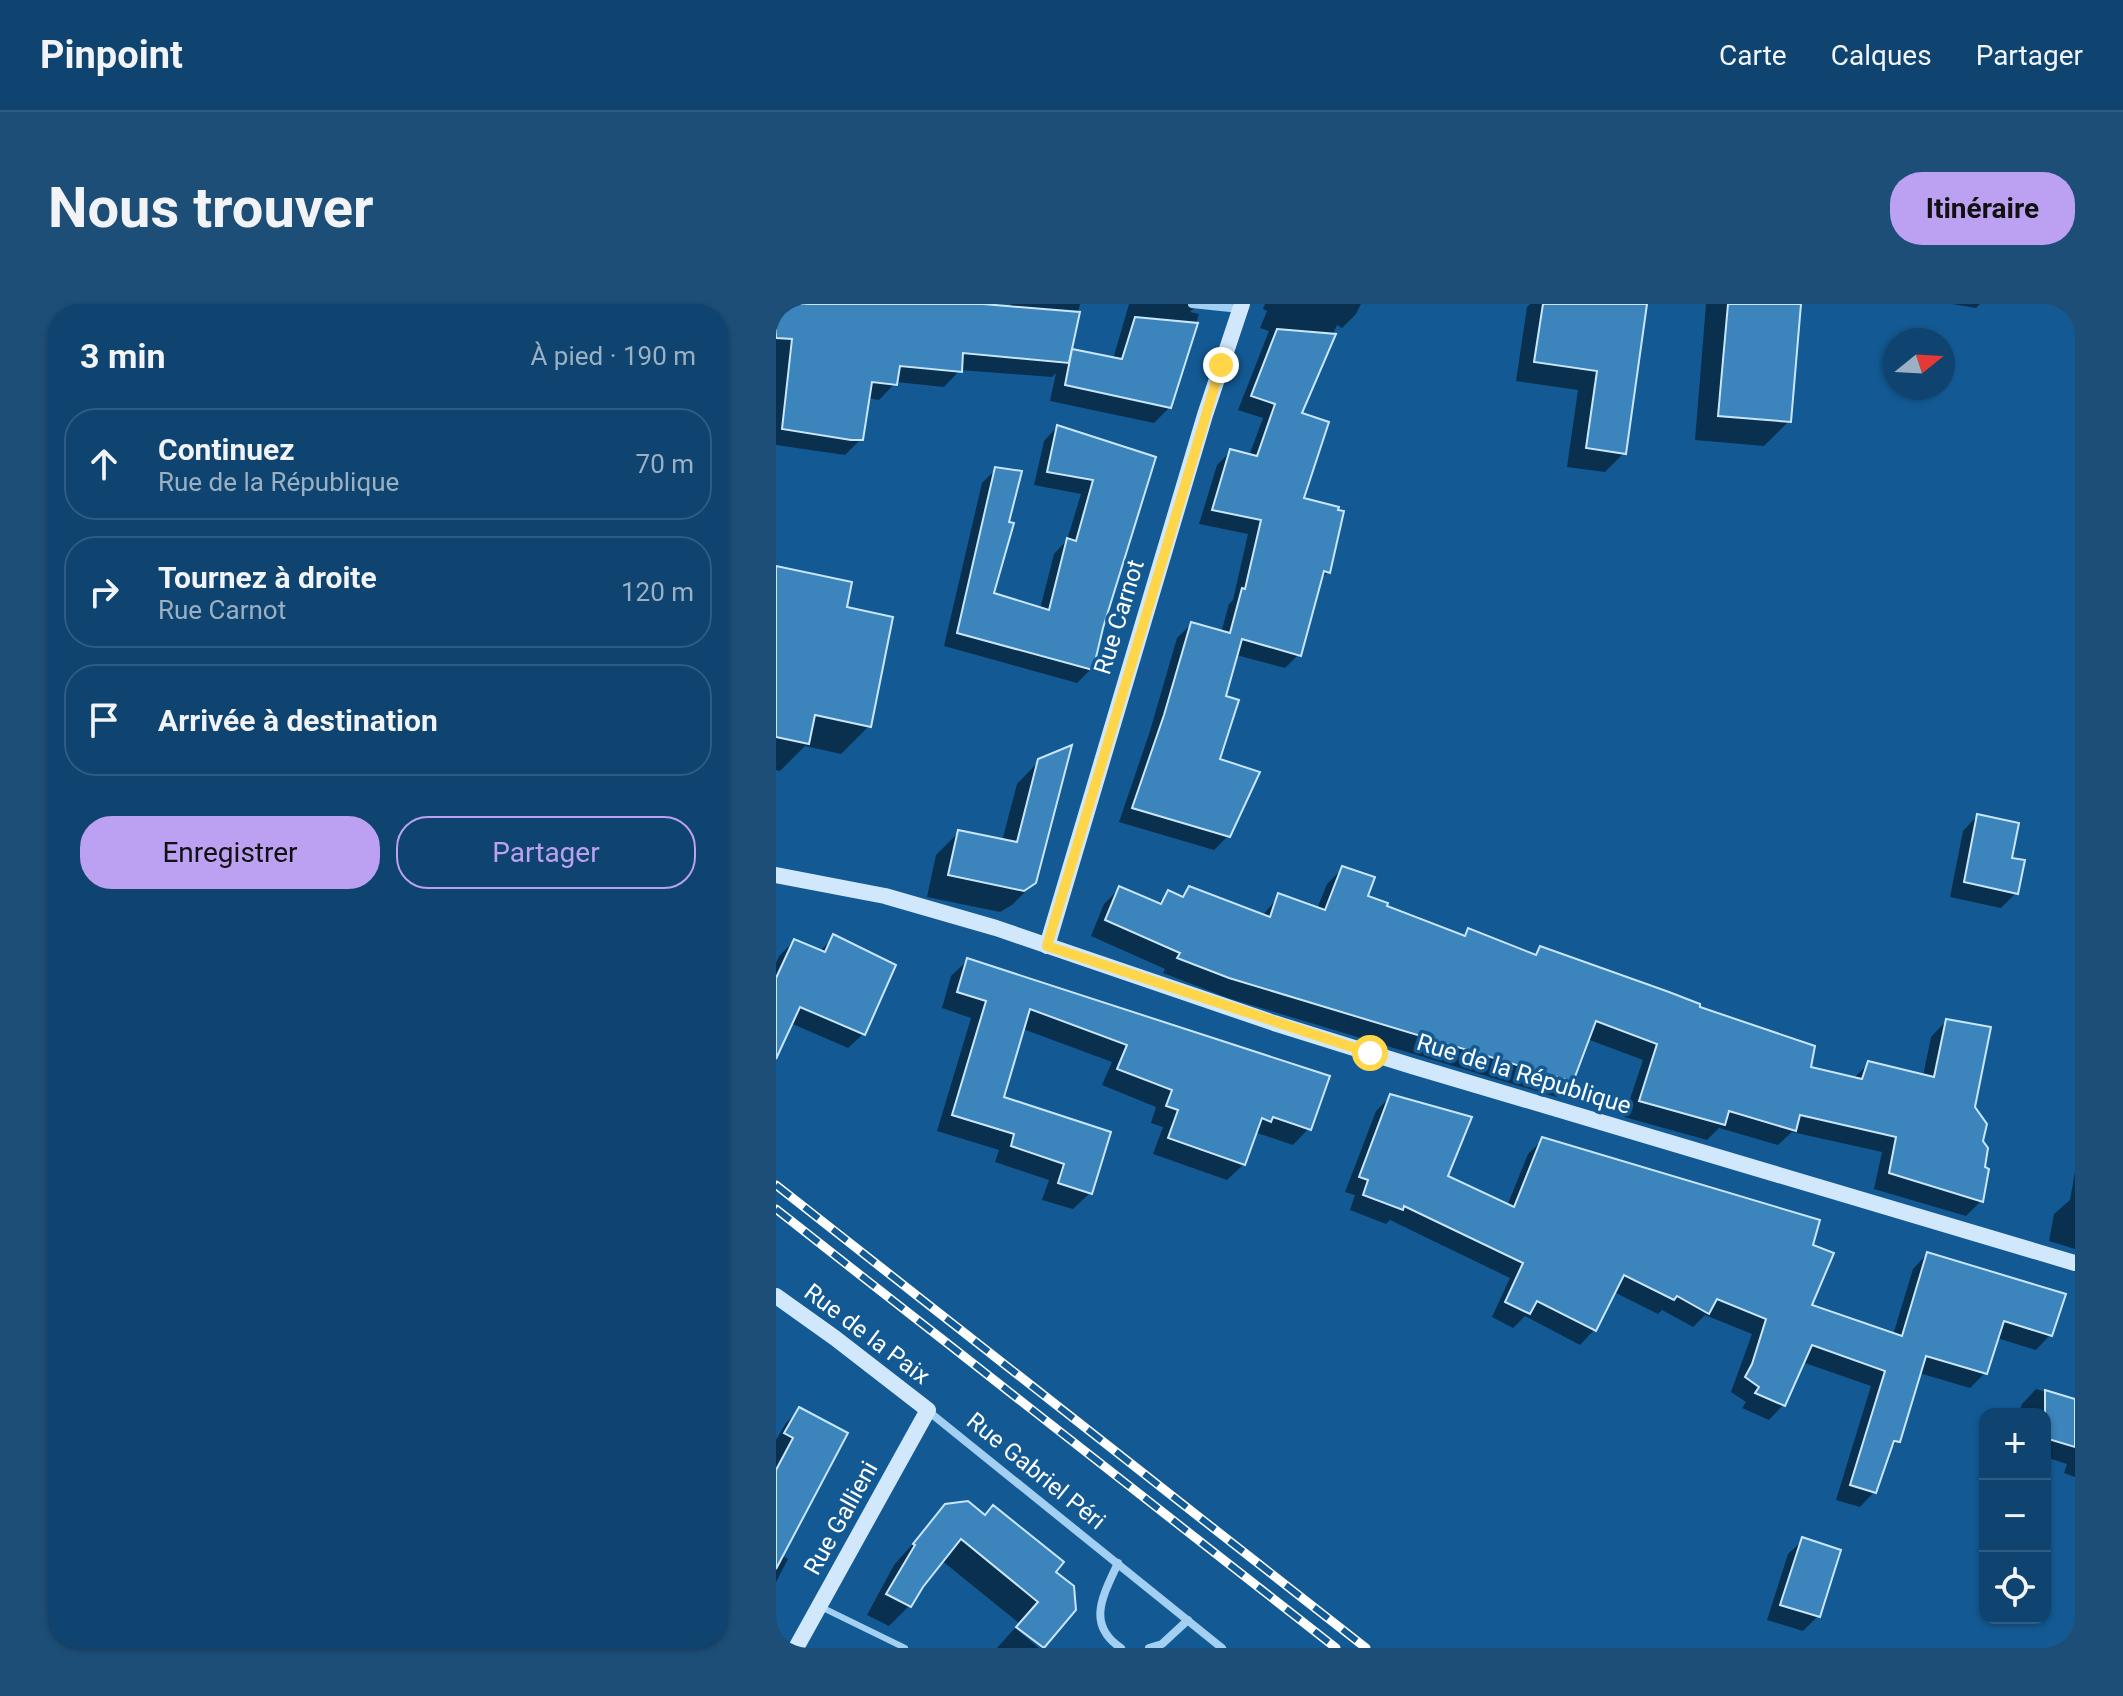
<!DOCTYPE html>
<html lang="fr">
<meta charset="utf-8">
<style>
:root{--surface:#0e446f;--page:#1c4e77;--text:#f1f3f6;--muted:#9bb0c3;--line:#2e5c82;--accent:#bca0f2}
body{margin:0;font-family:Roboto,sans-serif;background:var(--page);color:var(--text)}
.controls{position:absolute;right:24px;bottom:24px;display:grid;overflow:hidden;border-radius:16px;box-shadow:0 2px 6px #0004}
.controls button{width:72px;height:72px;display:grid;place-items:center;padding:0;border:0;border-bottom:2px solid var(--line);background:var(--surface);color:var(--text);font:40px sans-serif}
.compass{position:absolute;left:1107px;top:24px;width:72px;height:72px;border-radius:50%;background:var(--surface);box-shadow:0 2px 6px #0004;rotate:72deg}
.stop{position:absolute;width:24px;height:24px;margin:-18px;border:6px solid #ffd54a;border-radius:50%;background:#fff}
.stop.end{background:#ffd54a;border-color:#fff;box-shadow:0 2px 8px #0008}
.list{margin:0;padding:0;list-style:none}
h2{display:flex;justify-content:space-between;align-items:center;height:104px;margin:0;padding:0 32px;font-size:34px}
h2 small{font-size:26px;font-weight:400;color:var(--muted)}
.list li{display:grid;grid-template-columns:52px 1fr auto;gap:24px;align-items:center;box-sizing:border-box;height:112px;margin:0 16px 16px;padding:0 16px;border:2px solid var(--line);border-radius:32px}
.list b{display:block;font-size:30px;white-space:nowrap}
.list p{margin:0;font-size:26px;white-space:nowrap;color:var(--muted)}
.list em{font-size:26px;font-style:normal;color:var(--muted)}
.actions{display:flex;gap:16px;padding:24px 32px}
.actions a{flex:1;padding:18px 0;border:2px solid var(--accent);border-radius:32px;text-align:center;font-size:28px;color:var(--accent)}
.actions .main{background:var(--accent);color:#111}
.icon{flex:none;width:44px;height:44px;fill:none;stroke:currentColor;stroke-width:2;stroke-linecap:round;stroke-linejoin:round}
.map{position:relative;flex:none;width:1299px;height:1344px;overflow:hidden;border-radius:32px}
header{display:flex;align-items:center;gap:48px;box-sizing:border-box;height:112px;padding:0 40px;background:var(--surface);border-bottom:2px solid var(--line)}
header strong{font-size:38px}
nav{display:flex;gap:44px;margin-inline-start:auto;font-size:28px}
.intro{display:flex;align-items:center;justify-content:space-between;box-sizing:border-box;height:192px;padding:0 48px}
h1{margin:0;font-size:56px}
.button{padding:20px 36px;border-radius:32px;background:var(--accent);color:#111;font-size:28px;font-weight:700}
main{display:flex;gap:48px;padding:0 48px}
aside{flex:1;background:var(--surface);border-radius:32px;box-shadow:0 2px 6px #0004}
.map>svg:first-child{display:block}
.shadow{fill:#0007}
.building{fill:#3c84bc;stroke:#c9e6fd;stroke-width:2}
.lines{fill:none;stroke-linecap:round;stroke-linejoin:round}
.lane{stroke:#a2cff2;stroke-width:6}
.street{stroke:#a2cff2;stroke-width:8}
.secondary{stroke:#d1e8fc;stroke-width:16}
.rail-casing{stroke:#fff;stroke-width:9}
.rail{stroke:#135a94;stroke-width:6;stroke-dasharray:18;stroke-linecap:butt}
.route{stroke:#ffd54a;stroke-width:10}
.labels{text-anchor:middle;stroke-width:7;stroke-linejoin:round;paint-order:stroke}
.street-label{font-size:24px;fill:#fff;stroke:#135a94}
</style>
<header>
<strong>Pinpoint</strong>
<nav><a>Carte</a><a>Calques</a><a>Partager</a></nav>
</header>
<div class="intro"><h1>Nous trouver</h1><a class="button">Itinéraire</a></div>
<main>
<aside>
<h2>3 min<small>À pied · 190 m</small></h2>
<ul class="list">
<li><svg class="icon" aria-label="ahead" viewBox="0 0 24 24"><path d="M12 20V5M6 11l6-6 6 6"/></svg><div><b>Continuez</b><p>Rue de la République</p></div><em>70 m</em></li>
<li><svg class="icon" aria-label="right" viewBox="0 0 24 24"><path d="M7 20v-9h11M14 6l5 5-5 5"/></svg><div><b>Tournez à droite</b><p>Rue Carnot</p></div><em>120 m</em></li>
<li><svg class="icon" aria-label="arrive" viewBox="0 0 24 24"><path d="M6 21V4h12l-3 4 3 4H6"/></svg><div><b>Arrivée à destination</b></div></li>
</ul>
<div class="actions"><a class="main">Enregistrer</a><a>Partager</a></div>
</aside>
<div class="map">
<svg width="1299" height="1344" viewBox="0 0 1299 1344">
<rect width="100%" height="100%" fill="#135a94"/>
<!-- shadow -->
<g class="shadow">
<path d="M0,0H194L233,4L235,0H304L293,51L297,47L337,55L353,0H422L414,8L423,10L394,103L378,119L274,97L280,69L276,73L184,66L168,83L120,78L103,96L91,94L85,135L69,151L0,141Z"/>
<path d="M489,0H585L580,10L566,24L561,21L524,110L526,195L552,268L543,277L523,350L509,364L460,351L448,393L442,457L452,532L438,546L343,518L374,427L401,334L415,320L445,329L453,300L457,296L472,230L423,220L441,161L455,147L473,152L487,114L462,106L493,27L484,24L491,7L487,5Z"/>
<path d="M754,0H869L848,149L829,168L791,163L802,86L740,77L751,3Z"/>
<path d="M930,0H1023L1013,117L988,142L919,136Z"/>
<path d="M1176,0H1204L1200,4Z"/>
<path d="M281,123L377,155L315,365L301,379L168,342L206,179L220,165L215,291L264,305L278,250L291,236L305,190L258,181L268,137Z"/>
<path d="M0,264L69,305L93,422L65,450L29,442L4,467L0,466Z"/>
<path d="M263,457L259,578L236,601L224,608L151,593L160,551L183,528L226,537L241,480Z"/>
<path d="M1201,512L1234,556L1240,589L1225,604L1174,593L1187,527Z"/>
<path d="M567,564L590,593L608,603L686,633L692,626L757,652L765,644L921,704L1032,765L1077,775L1092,760L1147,772L1155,733L1170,717L1205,838V897L1190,912L1098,885L1106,848L1016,828L1002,841L943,824L931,836L848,813L867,756L811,735L796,777L780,793L452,694L387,669L389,665L315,632L328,600L344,584L381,600L393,589L404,593L413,584L486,612L503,592L541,605L551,580Z"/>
<path d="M58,633L87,730L72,744L12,718L0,728V659L3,652L18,637L43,648Z"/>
<path d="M192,656L533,824L517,841L481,829L477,833L468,860L451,876L377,850L387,823L375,819L380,803L326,781L336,758L247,725L225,794L333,829L314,889L297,905L266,896L273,876L219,858L223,846L161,827L195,714L166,704L175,672Z"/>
<path d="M615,792L669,873L731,902L752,850L767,835L1034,942L1033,1002L1117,1031L1137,965L1151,950L1274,1031L1260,1046L1221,1034L1209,1069L1194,1084L1143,1069L1122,1137L1113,1146L1098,1188L1084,1203L1060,1196L1095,1082L1026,1058L1007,1101L993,1116L966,1104L970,1098L955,1088L976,1030L929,1011L917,1023L886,1006L882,1010L838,988L818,1026L804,1041L749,1012L737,1024L716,1013L734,974L614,916L610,920L574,906L579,891L569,888L600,807Z"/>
<path d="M1299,868V945L1273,937L1278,910L1294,896Z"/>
<path d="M1260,1085L1299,1097V1173L1288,1169L1291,1160L1269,1153V1110H1242L1246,1100Z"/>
<path d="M24,1105L5,1251L12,1255L0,1278V1136L10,1119Z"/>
<path d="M170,1202L277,1268L267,1342L241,1321L243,1319L165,1256L133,1302L113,1322L91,1311L118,1261Z"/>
<path d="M1027,1236L1042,1312L1027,1327L991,1316L1012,1250Z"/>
<path d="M239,1324L263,1344H221Z"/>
</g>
<!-- building -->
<g class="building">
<path d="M0,0H207L304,8L293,59L187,49L186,68L124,62L121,81L96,78L87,136H75L6,125L16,35L0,34Z"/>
<path d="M767,0H871L850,150L810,144L821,67L758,58Z"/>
<path d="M952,0H1025L1015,118L942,112Z"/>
<path d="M359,13L422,19L395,104L289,81L296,45L346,55Z"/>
<path d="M501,25L560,30L526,109L553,118L528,194L563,203L562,206L568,207L554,269L548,267L525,352L466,335L450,392L463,396L444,455L484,468L454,533L356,504L388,411L415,318L454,329L466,284L469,285L485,216L436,206L454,145L481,152L499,100L475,92Z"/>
<path d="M281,121L380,153L327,324L317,366L181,329L219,163L246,167L233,218L238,219L218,289L273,306L291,234L300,237L317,176L271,168Z"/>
<path d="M0,262L76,278L71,303L117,313L95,423L39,411L33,440L0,433Z"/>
<path d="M296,441L260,579L248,587L172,571L182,526L241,538L262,455Z"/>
<path d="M1201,510L1243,519L1236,554L1249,556L1242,590L1188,578Z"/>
<path d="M566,562L599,573L592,592L612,599L611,602L689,632L692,624L760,651L764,642L893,688L924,700V703L1039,742L1035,763L1086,775L1092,757L1158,773L1170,715L1215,723L1199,803L1211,820L1207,837L1212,844L1209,863L1213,865L1207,898L1113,869L1120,833L1024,811L1020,827L953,807L949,821L863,797L881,740L820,717L797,778L453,674L401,654L404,649L329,616L343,582L385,600L392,586L407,593L413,582L494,613L502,589L549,606Z"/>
<path d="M57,630L120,661L89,731L24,703L0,755V674L18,635L49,648Z"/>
<path d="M191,654L554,772L535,826L497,813L495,818L486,814L469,861L392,834L402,806L390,802L396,786L341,765L351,741L254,705L228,793L335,828L316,890L282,879L288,860L235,842L238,830L176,811L210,697L181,688Z"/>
<path d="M614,790L696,813L672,872L738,903L766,833L1044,916L1037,941L1058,949L1036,1001L1126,1032L1151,948L1290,990L1276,1032L1228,1017L1211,1070L1150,1052L1124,1138L1118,1137L1100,1189L1074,1181L1109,1067L1036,1041L1009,1102L979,1089L983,1083L969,1073L976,1060L990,1015L941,995L933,1010L901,992L898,996L848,971L820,1027L761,997L754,1010L729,998L747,959L628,902L627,906L587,891L592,876L583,873Z"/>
<path d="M1269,1086L1299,1095V1143L1269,1134Z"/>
<path d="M23,1103L72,1129L0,1265V1166L17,1134L8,1129Z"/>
<path d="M192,1197L209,1211L217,1201L288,1258L280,1268L298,1282L300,1306L268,1344L240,1323L262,1298L185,1235L147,1283L135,1303L110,1290L139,1241L137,1240L169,1200Z"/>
<path d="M1026,1233L1065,1246L1044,1313L1004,1301Z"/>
</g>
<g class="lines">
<!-- lane -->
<path class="lane" d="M43,1302L129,1344"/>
<!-- street -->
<g class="street">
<path d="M416,0L464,5"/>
<path d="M152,1107L446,1344"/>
<path d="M342,1259C328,1290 309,1320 345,1344"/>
<path d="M373,1344L386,1340L412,1316"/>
</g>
<!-- secondary -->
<g class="secondary">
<path d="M0,571L109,592L220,624L498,719L636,762L1299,959"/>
<path d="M271,642L429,111L466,0"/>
<path d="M0,992L59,1034L152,1106L20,1344"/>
</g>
<!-- rail casing -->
<g class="rail-casing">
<g id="rail">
<path d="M0,881L590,1344"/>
<path d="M0,905L560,1344"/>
</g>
</g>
<!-- rail -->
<use href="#rail" class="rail"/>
</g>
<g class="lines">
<!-- route -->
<path class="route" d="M445,61L271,642L594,749"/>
</g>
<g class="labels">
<!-- street labels -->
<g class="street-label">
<text transform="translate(343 313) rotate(-73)" y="8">Rue Carnot</text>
<text transform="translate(748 770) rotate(17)" y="8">Rue de la République</text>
<text transform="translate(91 1030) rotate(37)" y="8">Rue de la Paix</text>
<text transform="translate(260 1167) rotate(39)" y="8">Rue Gabriel Péri</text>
<text transform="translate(65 1214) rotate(-61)" y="8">Rue Gallieni</text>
</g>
</g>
</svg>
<div class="controls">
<button>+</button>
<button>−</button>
<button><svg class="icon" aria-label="locate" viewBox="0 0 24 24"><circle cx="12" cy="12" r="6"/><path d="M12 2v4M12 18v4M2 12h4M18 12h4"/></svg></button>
</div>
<svg class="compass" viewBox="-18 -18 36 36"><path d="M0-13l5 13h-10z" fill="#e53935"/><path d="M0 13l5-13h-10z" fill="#9bb0c3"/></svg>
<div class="stop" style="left:594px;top:749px"></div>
<div class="stop end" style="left:445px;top:61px"></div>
</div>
</main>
